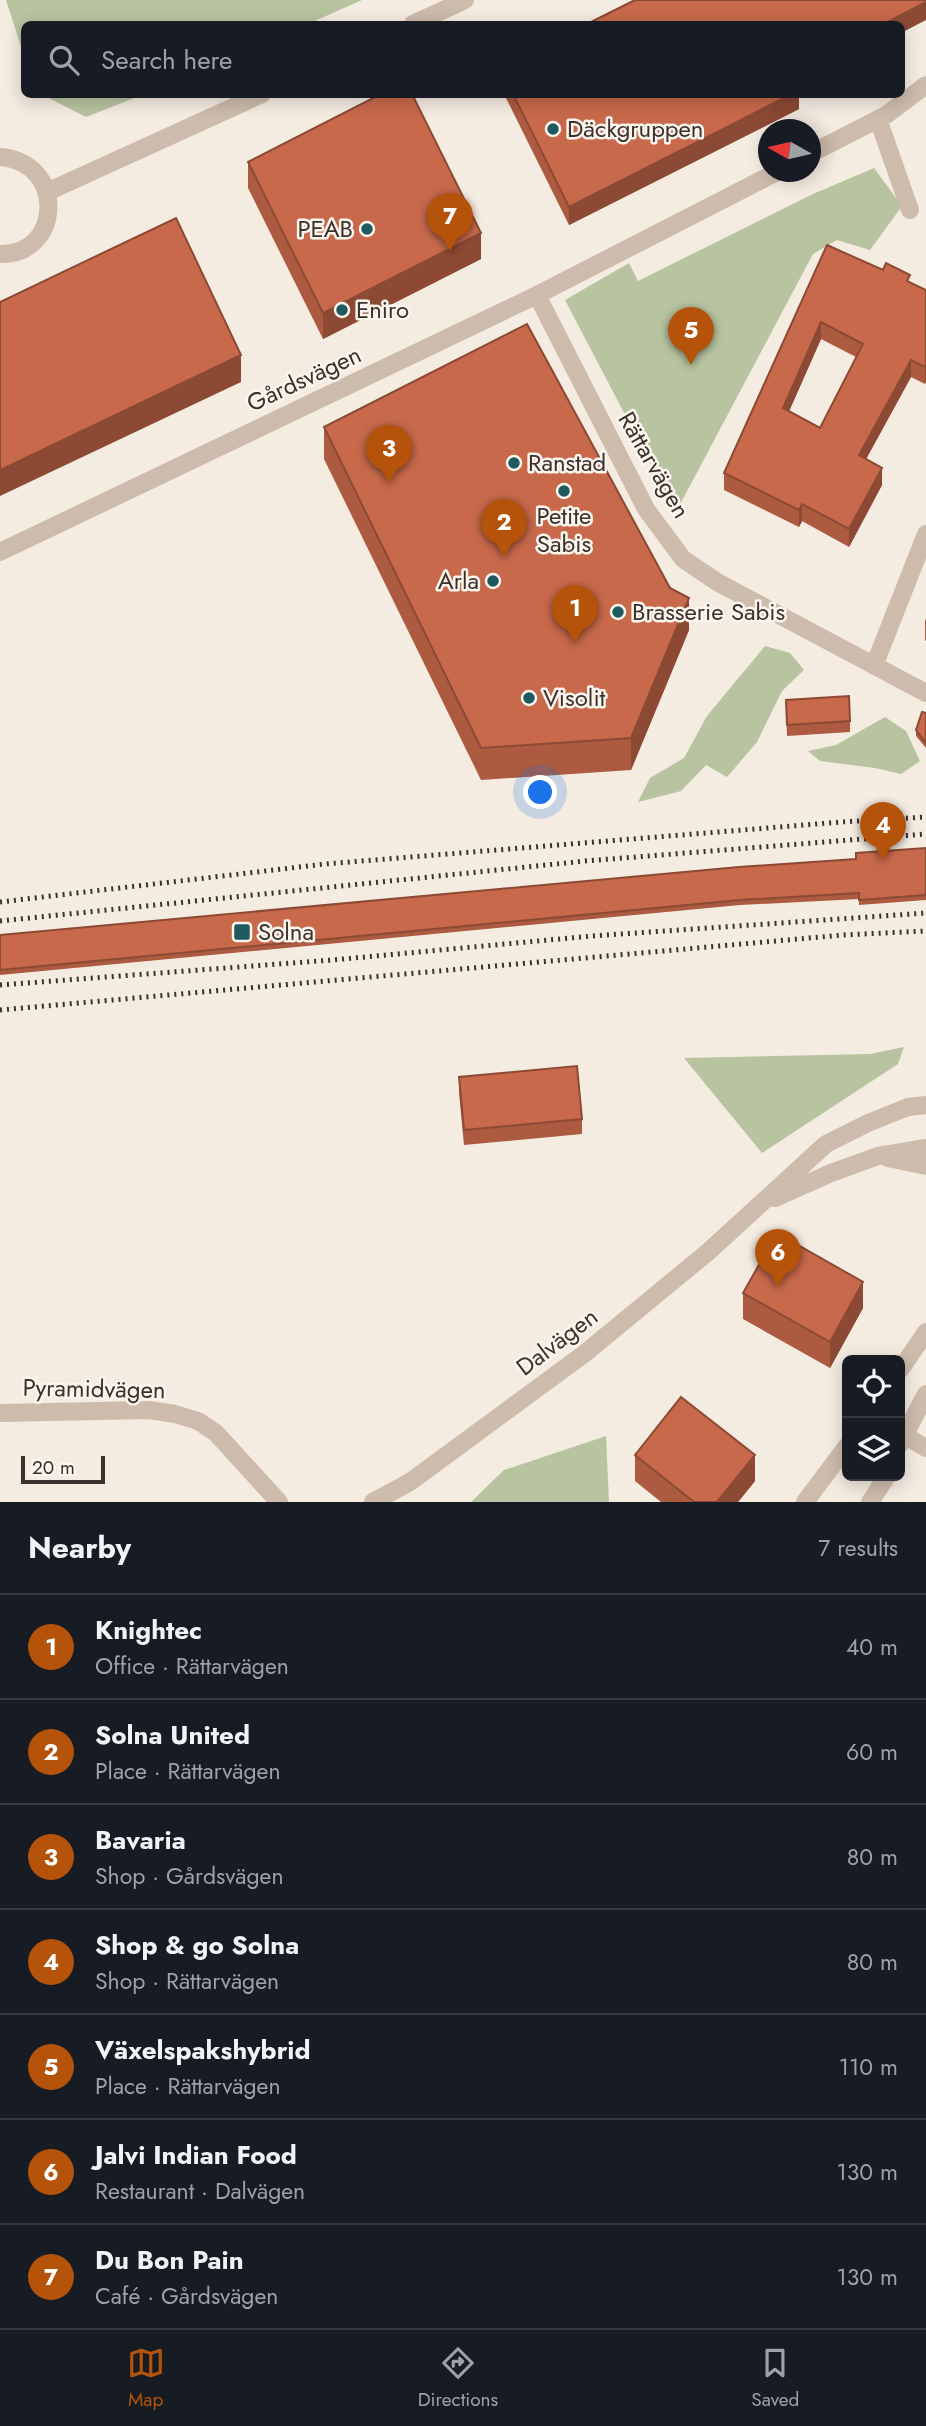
<!DOCTYPE html>
<meta charset="utf-8">
<style>
:root{--surface:#171b24;--page:#242831;--text:#f1f3f6;--muted:#9ea1a6;--line:#363941;--accent:#b45309}
body{margin:0;font-family:Jost,sans-serif;background:var(--page);color:var(--text)}
.controls{position:absolute;right:21px;bottom:21px;display:grid;overflow:hidden;border-radius:10px;box-shadow:0 4px 18px #0003}
.controls button{width:63px;height:63px;display:grid;place-items:center;padding:0;border:0;border-bottom:2px solid var(--line);background:var(--surface);color:var(--text);font:35px sans-serif}
.compass{position:absolute;left:758px;top:119px;width:63px;height:63px;border-radius:50%;background:var(--surface);box-shadow:0 4px 18px #0003;rotate:278deg}
.scale{position:absolute;left:21px;bottom:18px;width:84px;box-sizing:border-box;padding-left:7px;border:4px solid #3b302b;border-top:0;font-size:19px;line-height:24px;white-space:nowrap;color:#3b302b;-webkit-text-stroke:5px #fbf5ee;paint-order:stroke}
.you{position:absolute;left:541px;top:793px;width:24px;height:24px;margin:-18px;border:5px solid #fff;border-radius:50%;background:#1a73e8;box-shadow:0 0 0 10px #1a73e833}
.badge{display:grid;place-items:center;width:46px;height:46px;border-radius:50%;background:var(--accent);color:#fff;font-size:23px;font-weight:700}
.pin{position:absolute;translate:-50% -58px;filter:drop-shadow(0 2px 4px #0008)}
.pin::after{content:'';position:absolute;top:37px;width:24px;height:21px;background:inherit;clip-path:polygon(0 0,100% 0,50% 100%)}
.list{margin:0;padding:0;list-style:none}
h2{display:flex;justify-content:space-between;align-items:center;height:91px;margin:0;padding:0 28px;font-size:30px}
h2 small{font-size:23px;font-weight:400;color:var(--muted)}
.list li{display:grid;grid-template-columns:46px 1fr auto;gap:21px;align-items:center;box-sizing:border-box;height:105px;padding:0 28px;border-top:2px solid var(--line)}
.list b{display:block;font-size:26px;white-space:nowrap}
.list p{margin:0;font-size:23px;white-space:nowrap;color:var(--muted)}
.list em{font-size:23px;font-style:normal;color:var(--muted)}
.icon{flex:none;width:38px;height:38px;fill:none;stroke:currentColor;stroke-width:2;stroke-linecap:round;stroke-linejoin:round}
.map{position:relative;flex:none;width:926px;height:1502px;overflow:hidden}
.search{position:absolute;background:var(--surface);box-shadow:0 4px 18px #0003;left:21px;right:21px;top:21px;height:77px;display:flex;align-items:center;gap:18px;box-sizing:border-box;padding:0 24px;border-radius:10px;color:var(--muted);font-size:26px}
.sheet{height:826px;background:var(--surface)}
nav{display:flex;justify-content:space-around;align-items:center;box-sizing:border-box;height:98px;border-top:2px solid var(--line);background:var(--surface);font-size:19px;color:var(--muted)}
nav a{display:grid;justify-items:center;gap:4px}
nav .on{color:var(--accent)}
.map>svg:first-child{display:block}
.green{fill:#b8c4a0}
.lines{fill:none;stroke-linecap:round;stroke-linejoin:round}
.minor{stroke:#cdbbac;stroke-width:18}
.rail{stroke:#3b302b;stroke-width:5;stroke-dasharray:2 5;stroke-linecap:butt}
.wall{fill:#ac5a40;fill-rule:evenodd}
.shaded-wall{fill:#8c4a34}
.building{fill:#c8694b;stroke:#8c4a34;stroke-width:2;fill-rule:evenodd}
.poi-dot{fill:#1f5a5e;stroke:#fbf5ee;stroke-width:2.5}
.labels{text-anchor:middle;stroke-width:5;stroke-linejoin:round;paint-order:stroke}
.poi-label{font-size:24px;fill:#3b302b;stroke:#fbf5ee;text-anchor:start}
.street-label{font-size:24px;fill:#3b302b;stroke:#fbf5ee}
</style>
<div class="map">
<svg width="926" height="1502" viewBox="0 0 926 1502">
<rect width="100%" height="100%" fill="#f4ebe1"/>
<!-- green -->
<g class="green">
<path d="M6,0H362L308,24H24V56Z"/>
<path d="M43,95H142L86,117Z"/>
<path d="M874,168L902,206L870,250L837,240L813,254L676,512L565,300L629,263L638,281L813,194Z"/>
<path d="M765,646L790,653L804,670L782,691L757,742L727,777L706,765L681,791L638,802L650,778L684,758L707,716Z"/>
<path d="M885,717L906,731L920,761L901,774L875,768L820,761L808,751L836,745Z"/>
<path d="M904,1047L898,1064L762,1153L684,1058L870,1054Z"/>
<path d="M606,1436L609,1502H471L504,1470Z"/>
</g>
<g class="lines">
<!-- minor -->
<g class="minor">
<path d="M413,24L465,0"/>
<path d="M878,119L910,210"/>
<path d="M810,154L886,115L926,85"/>
<path d="M0,157C67,162 62,256 0,254"/>
<path d="M47,192L262,94"/>
<path d="M537,295L646,509L683,559L717,582L926,693"/>
<path d="M0,552L537,295L777,172"/>
<path d="M874,666L926,534"/>
<path d="M888,1158L926,1166"/>
<path d="M775,1198L831,1173L878,1156L926,1148"/>
<path d="M900,1370L926,1332"/>
<path d="M0,1413L149,1410L175,1414L198,1421L216,1433L279,1502"/>
<path d="M900,1433L926,1448"/>
<path d="M900,1444L926,1394"/>
<path d="M373,1502L410,1482L584,1354L708,1252L826,1144L868,1123L908,1107L926,1105"/>
<path d="M805,1502L847,1446"/>
<path d="M870,1502L887,1476"/>
</g>
<!-- rail -->
<g class="rail">
<path d="M0,902L325,864L841,822L926,817"/>
<path d="M0,921L585,861L926,834"/>
<path d="M0,985L332,960L592,936L926,913"/>
<path d="M0,1010L843,935L926,931"/>
</g>
</g>
<!-- wall -->
<g class="wall">
<path d="M504,94H799V109L569,225Z"/>
<path d="M248,162L481,259L323,339L248,188Z"/>
<path d="M827,245L926,290L925,384L911,377L866,459L882,485L849,547L802,521L799,527L724,490V473ZM821,339L856,357L820,428L789,411Z"/>
<path d="M324,427L689,630L631,770L481,780L324,459Z"/>
<path d="M926,619V641L925,640V621Z"/>
<path d="M786,700L850,721V732L787,736Z"/>
<path d="M926,713V748L916,736V730Z"/>
<path d="M926,848V900L859,905V899L740,905L0,975V935L856,859Z"/>
<path d="M459,1077L582,1119V1134L464,1145L459,1092Z"/>
<path d="M743,1293L863,1308L830,1368L743,1319Z"/>
<path d="M635,1455L755,1481L738,1502H661L635,1481Z"/>
</g>
<!-- shaded-wall -->
<g class="shaded-wall">
<path d="M926,2V20L901,33V24H884Z"/>
<path d="M792,94H799V109L569,225V207Z"/>
<path d="M481,233V259L323,339V313Z"/>
<path d="M821,322V339L783,425V408Z"/>
<path d="M241,355V382L0,496V470Z"/>
<path d="M911,360V377L859,472V455Z"/>
<path d="M926,365V382L925,384V367Z"/>
<path d="M882,468V485L849,547V529Z"/>
<path d="M802,504V521L799,527V510Z"/>
<path d="M689,598V630L631,770V738Z"/>
<path d="M863,1282V1308L830,1368V1342Z"/>
<path d="M755,1455V1481L738,1502H717Z"/>
</g>
<!-- building -->
<g class="building">
<path d="M635,0H926V2L884,24H587Z"/>
<path d="M381,94H412L481,233L323,313L248,162Z"/>
<path d="M513,94H792L569,207Z"/>
<path d="M176,218L241,355L0,470V302Z"/>
<path d="M827,245L883,270L886,263L910,275L907,281L926,290V365L925,367L911,360L859,455L882,468L849,529L802,504L799,510L724,473ZM821,322L863,344L820,428L783,408Z"/>
<path d="M527,324L670,588L689,598L631,738L481,748L324,427Z"/>
<path d="M849,696L850,721L787,725L786,700Z"/>
<path d="M922,712L926,713V743L916,730Z"/>
<path d="M926,848V895L859,900V893L740,900L0,970V935L739,867L856,859V853Z"/>
<path d="M577,1066L582,1119L464,1130L459,1077Z"/>
<path d="M777,1233L863,1282L830,1342L743,1293Z"/>
<path d="M681,1397L755,1455L717,1502H694L635,1455Z"/>
</g>
<!-- markers -->
<g class="poi-dot">
<circle cx="553" cy="129" r="7"/>
<circle cx="367" cy="229" r="7"/>
<circle cx="342" cy="310" r="7"/>
<circle cx="514" cy="463" r="7"/>
<circle cx="564" cy="491" r="7"/>
<circle cx="493" cy="581" r="7"/>
<circle cx="618" cy="612" r="7"/>
<circle cx="529" cy="698" r="7"/>
<rect x="233" y="923" width="18" height="18" rx="3.5"/>
</g>
<g class="labels">
<!-- poi labels -->
<g class="poi-label">
<text x="567" y="137">Däckgruppen</text>
<text x="353" y="237" text-anchor="end">PEAB</text>
<text x="356" y="318">Eniro</text>
<text x="528" y="471">Ranstad</text>
<text x="564" y="524" text-anchor="middle">Petite<tspan x="564" dy="28">Sabis</tspan></text>
<text x="479" y="589" text-anchor="end">Arla</text>
<text x="632" y="620">Brasserie Sabis</text>
<text x="543" y="706">Visolit</text>
<text x="258" y="940">Solna</text>
</g>
<!-- street labels -->
<g class="street-label">
<text transform="translate(304 379) rotate(-25)" y="8">Gårdsvägen</text>
<text transform="translate(654 465) rotate(60)" y="8">Rättarvägen</text>
<text transform="translate(557 1342) rotate(-37)" y="8">Dalvägen</text>
<text transform="translate(94 1389) rotate(1)" y="8">Pyramidvägen</text>
</g>
</g>
</svg>
<div class="controls">
<button><svg class="icon" aria-label="locate" viewBox="0 0 24 24"><circle cx="12" cy="12" r="6"/><path d="M12 2v4M12 18v4M2 12h4M18 12h4"/></svg></button>
<button><svg class="icon" aria-label="layers" viewBox="0 0 24 24"><path d="M12 4l9 5-9 5-9-5zM3 14l9 5 9-5"/></svg></button>
</div>
<svg class="compass" viewBox="-18 -18 36 36"><path d="M0-13l5 13h-10z" fill="#e53935"/><path d="M0 13l5-13h-10z" fill="#9ea1a6"/></svg>
<div class="scale">20 m</div>
<div class="you"></div>
<div class="pin badge" style="left:575px;top:643px">1</div>
<div class="pin badge" style="left:504px;top:557px">2</div>
<div class="pin badge" style="left:389px;top:483px">3</div>
<div class="pin badge" style="left:883px;top:860px">4</div>
<div class="pin badge" style="left:691px;top:365px">5</div>
<div class="pin badge" style="left:778px;top:1287px">6</div>
<div class="pin badge" style="left:450px;top:251px">7</div>
<div class="search"><svg class="icon" aria-label="search" viewBox="0 0 24 24"><circle cx="10" cy="10" r="6"/><path d="M15 15l6 6"/></svg>Search here</div>
</div>
<section class="sheet">
<h2>Nearby<small>7 results</small></h2>
<ul class="list">
<li><span class="badge">1</span><div><b>Knightec</b><p>Office · Rättarvägen</p></div><em>40 m</em></li>
<li><span class="badge">2</span><div><b>Solna United</b><p>Place · Rättarvägen</p></div><em>60 m</em></li>
<li><span class="badge">3</span><div><b>Bavaria</b><p>Shop · Gårdsvägen</p></div><em>80 m</em></li>
<li><span class="badge">4</span><div><b>Shop &amp; go Solna</b><p>Shop · Rättarvägen</p></div><em>80 m</em></li>
<li><span class="badge">5</span><div><b>Växelspakshybrid</b><p>Place · Rättarvägen</p></div><em>110 m</em></li>
<li><span class="badge">6</span><div><b>Jalvi Indian Food</b><p>Restaurant · Dalvägen</p></div><em>130 m</em></li>
<li><span class="badge">7</span><div><b>Du Bon Pain</b><p>Café · Gårdsvägen</p></div><em>130 m</em></li>
</ul>
</section>
<nav>
<a class="on"><svg class="icon" aria-label="map" viewBox="0 0 24 24"><path d="M3 6l6-2 6 2 6-2v14l-6 2-6-2-6 2zM9 4v14M15 6v14"/></svg>Map</a>
<a><svg class="icon" aria-label="directions" viewBox="0 0 24 24"><path d="M12 3l9 9-9 9-9-9zM9 14v-3h6M13 9l2 2-2 2"/></svg>Directions</a>
<a><svg class="icon" aria-label="saved" viewBox="0 0 24 24"><path d="M7 4h10v16l-5-4-5 4z"/></svg>Saved</a>
</nav>
